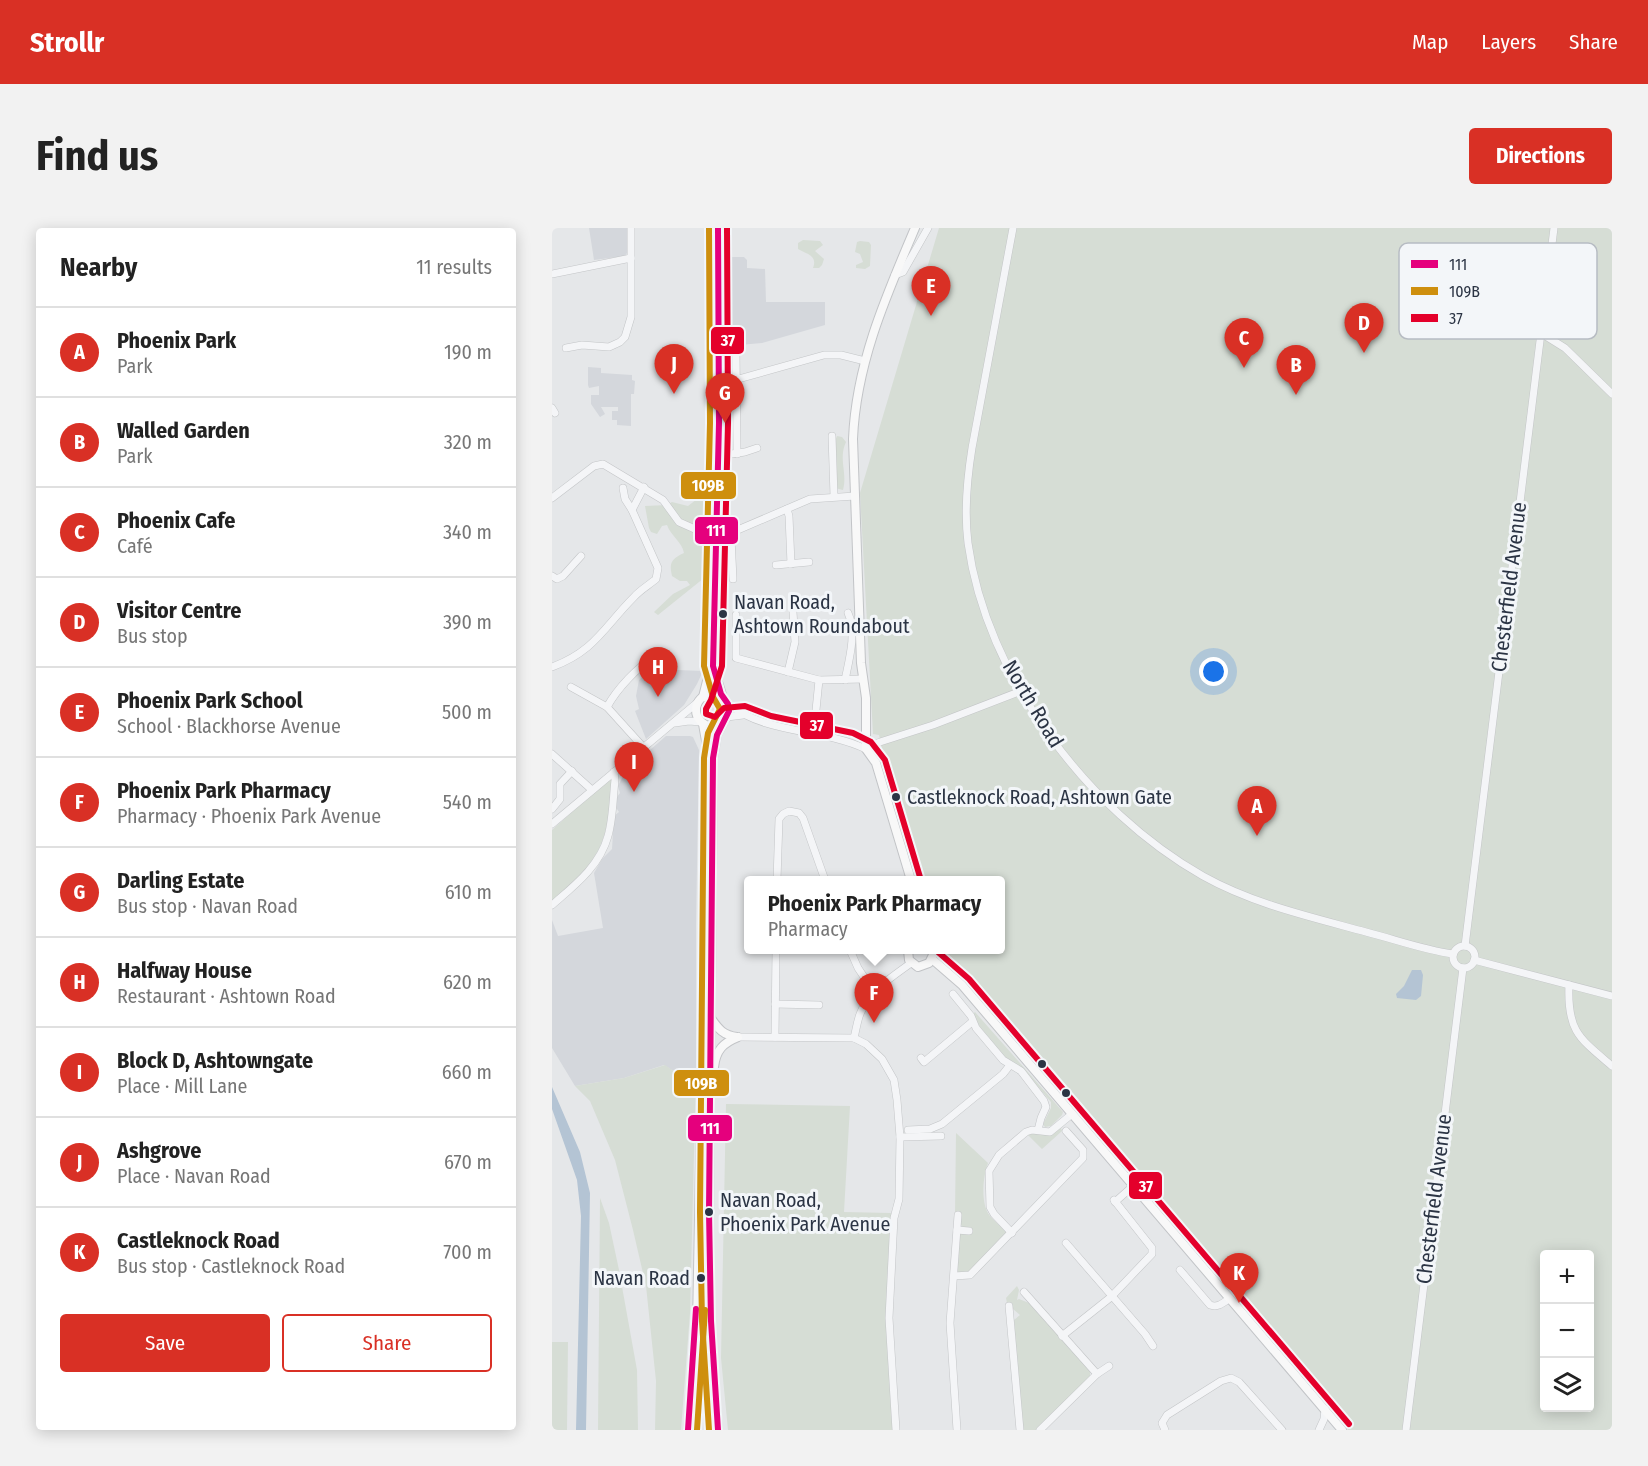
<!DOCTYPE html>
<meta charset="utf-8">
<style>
:root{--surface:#fff;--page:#f2f2f2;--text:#222;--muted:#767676;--line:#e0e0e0;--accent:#d93025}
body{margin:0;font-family:"Fira Sans Condensed",sans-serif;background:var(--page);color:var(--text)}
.controls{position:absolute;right:18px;bottom:18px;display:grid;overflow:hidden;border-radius:6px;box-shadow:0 3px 15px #0003}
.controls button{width:54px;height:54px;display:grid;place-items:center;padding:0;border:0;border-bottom:2px solid var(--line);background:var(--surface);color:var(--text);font:30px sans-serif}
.you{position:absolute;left:662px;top:444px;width:21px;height:21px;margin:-15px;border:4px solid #fff;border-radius:50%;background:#1a73e8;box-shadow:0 0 0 9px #1a73e833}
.badge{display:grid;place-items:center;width:39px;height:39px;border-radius:50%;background:var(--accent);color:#fff;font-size:20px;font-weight:700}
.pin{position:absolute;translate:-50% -50px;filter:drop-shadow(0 2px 3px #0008)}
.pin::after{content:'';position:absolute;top:32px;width:21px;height:18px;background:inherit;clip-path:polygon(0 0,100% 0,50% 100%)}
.popup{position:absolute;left:192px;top:648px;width:261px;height:78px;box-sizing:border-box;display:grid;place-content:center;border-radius:6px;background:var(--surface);filter:drop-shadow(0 2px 4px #0005);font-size:20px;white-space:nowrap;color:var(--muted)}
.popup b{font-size:22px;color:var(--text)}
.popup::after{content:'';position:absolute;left:50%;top:100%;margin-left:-12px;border:12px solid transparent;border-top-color:var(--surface)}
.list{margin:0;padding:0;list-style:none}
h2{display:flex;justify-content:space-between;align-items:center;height:78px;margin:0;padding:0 24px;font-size:26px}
h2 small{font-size:20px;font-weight:400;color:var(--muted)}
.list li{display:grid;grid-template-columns:39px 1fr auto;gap:18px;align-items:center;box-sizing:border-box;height:90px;padding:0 24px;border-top:2px solid var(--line)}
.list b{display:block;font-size:22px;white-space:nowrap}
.list p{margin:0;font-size:20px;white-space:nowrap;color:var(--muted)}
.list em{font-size:20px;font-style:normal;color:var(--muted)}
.actions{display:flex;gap:12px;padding:18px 24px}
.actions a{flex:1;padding:14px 0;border:2px solid var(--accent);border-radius:6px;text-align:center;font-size:21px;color:var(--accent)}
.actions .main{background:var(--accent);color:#fff}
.icon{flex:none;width:33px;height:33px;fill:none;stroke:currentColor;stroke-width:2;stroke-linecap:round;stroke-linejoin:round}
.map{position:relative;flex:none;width:1060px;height:1202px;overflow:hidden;border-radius:6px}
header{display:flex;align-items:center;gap:36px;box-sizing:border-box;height:84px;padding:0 30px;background:var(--accent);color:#fff}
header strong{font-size:28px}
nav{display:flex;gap:33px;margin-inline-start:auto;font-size:21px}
.intro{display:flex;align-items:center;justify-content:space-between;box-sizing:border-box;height:144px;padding:0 36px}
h1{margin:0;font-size:42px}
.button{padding:15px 27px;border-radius:6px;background:var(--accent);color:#fff;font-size:21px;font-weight:700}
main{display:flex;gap:36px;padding:0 36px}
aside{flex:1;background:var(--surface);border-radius:6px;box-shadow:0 3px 15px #0003}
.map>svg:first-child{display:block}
.built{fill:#d4d7dc}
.green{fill:#d6ddd5;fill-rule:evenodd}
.water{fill:#b4c4d4}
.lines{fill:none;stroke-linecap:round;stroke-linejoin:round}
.minor-casing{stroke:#c3c5c7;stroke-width:8}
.major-casing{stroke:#c2c4c7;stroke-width:10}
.minor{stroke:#f4f5f7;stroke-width:7}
.major{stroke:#f8f8f8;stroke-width:8}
.bus-1-casing{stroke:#f3f6f9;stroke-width:10}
.bus-2-casing{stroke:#f3f6f9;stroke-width:10}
.bus-3-casing{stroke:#f3f6f9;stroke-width:10}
.bus-1{stroke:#e5007d;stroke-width:6}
.bus-2{stroke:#ce8f0e;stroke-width:6}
.bus-3{stroke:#e4002b;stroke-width:6}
.bus-dot{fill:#2b3444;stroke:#f3f6f9;stroke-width:2}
.labels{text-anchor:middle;stroke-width:6;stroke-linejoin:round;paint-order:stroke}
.bus-label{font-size:20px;fill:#2b3444;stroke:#f3f6f9;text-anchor:start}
.street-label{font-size:21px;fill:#2b3444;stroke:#f3f6f9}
.key{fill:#f3f6f9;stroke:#b7bcc3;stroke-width:1.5}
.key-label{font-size:16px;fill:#2b3444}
.line-badge{stroke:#f3f6f9;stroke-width:2}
.badge-label{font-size:16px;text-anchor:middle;font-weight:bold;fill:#fff}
</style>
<header>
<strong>Strollr</strong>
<nav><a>Map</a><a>Layers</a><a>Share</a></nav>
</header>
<div class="intro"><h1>Find us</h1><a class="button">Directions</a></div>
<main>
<aside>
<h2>Nearby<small>11 results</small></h2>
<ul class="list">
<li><span class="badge">A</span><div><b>Phoenix Park</b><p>Park</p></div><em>190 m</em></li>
<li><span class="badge">B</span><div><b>Walled Garden</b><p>Park</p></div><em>320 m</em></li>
<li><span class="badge">C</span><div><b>Phoenix Cafe</b><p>Café</p></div><em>340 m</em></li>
<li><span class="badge">D</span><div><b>Visitor Centre</b><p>Bus stop</p></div><em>390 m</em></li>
<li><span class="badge">E</span><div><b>Phoenix Park School</b><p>School · Blackhorse Avenue</p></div><em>500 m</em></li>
<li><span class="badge">F</span><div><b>Phoenix Park Pharmacy</b><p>Pharmacy · Phoenix Park Avenue</p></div><em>540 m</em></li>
<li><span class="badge">G</span><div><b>Darling Estate</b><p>Bus stop · Navan Road</p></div><em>610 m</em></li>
<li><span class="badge">H</span><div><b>Halfway House</b><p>Restaurant · Ashtown Road</p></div><em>620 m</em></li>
<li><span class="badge">I</span><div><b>Block D, Ashtowngate</b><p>Place · Mill Lane</p></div><em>660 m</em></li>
<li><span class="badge">J</span><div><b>Ashgrove</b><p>Place · Navan Road</p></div><em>670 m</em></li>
<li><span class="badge">K</span><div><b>Castleknock Road</b><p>Bus stop · Castleknock Road</p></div><em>700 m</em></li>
</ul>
<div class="actions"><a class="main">Save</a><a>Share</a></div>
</aside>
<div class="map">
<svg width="1060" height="1202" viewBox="0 0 1060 1202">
<rect width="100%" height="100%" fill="#e5e7e9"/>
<!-- built -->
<g class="built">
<path d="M37,0H75V25L73,28L42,32Z"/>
<path d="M176,29H192L195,32V40L213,41L214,74H273V97L210,115L176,118Z"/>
<path d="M36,139L49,140V145L80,147V152L83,153L82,166H79V198L65,197V192H60V183H66V179H49L53,186L48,189L39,176V167H47V158L37,160L36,157Z"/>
<path d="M99,441L151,443L145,456L132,477L94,511L83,483L87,481L84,468L87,452Z"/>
<path d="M114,508H138L141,509L147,522L144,697V845L120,842L112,837L72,850L23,858L0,820V692L6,708L51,700L42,645L50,631L60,621L62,588L67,584L63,578L65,569L68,565L66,558L73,544Z"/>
</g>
<!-- green -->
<g class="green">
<path d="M387,0H1060V1202H796L386,722H448V652H364L349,607L348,600L328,530L327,524L330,521L327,507L321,506L308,265ZM993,1026H1038V1180H993Z"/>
<path d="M251,12L268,13L271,17L263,23L272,31L270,37L267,40H261C266,27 254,26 246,21V15Z"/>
<path d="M308,13L317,14L319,17L318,38L313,41L304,40V37L311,34L308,26L303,24L305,14Z"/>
<path d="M285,208L290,209L294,214C286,231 296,246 291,262L283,260L282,216Z"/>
<path d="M153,265L159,269L157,294L151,298L153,309L157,315V350H152L106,387L102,384L121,366L138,357L135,353H128L120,348C117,335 119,331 132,325C130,314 119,308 115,297L110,298L105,306L99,304L97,300L93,278L115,277L120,274L136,278Z"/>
<path d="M60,548C57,612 50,632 0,673V602Z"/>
<path d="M423,784L511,884L510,887L499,898L493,899L491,896L499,880V874L469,839L455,832L425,795L421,786Z"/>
<path d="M113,837L120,842L144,845L138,1085L129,1202H103L104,1153L94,1058L81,1002L63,932L38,873L23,858L72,850Z"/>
<path d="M174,876L298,878L292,984L339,985L334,1090L342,1202H176L169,1130Z"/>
<path d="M509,900L510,903L490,921L476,907C489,902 491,912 509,900Z"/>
<path d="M404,905L436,935C431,948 428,976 438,988C443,994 450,999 455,1005L416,1045H406L405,1042L408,1006L411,1000L403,986Z"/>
<path d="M48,970L57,995L67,1042L85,1142L86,1202H46Z"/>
<path d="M465,1058L467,1062L465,1072L467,1071L477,1075L538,1143V1148L486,1202H470L462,1092L468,1087L461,1081L459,1075H455L454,1070Z"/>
<path d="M0,1114H16L15,1202H0Z"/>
</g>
<!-- water -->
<g class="water">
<path d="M860,742H869L871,747L869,768L864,772L845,770L844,766L852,758Z"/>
<path d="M0,859L28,924L38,965L34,1202H24L29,988L25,952L0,881Z"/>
</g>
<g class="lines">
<!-- minor casing -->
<g class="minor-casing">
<g id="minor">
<path d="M461,0L420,220C415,251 412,283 416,315C434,448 536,583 651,648C701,676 759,689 814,704C842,711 872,722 901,726"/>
<path d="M0,46L79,30"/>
<path d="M343,47L351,44L376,0"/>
<path d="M989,105L1013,120L1060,166"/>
<path d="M14,120L30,117L57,119L68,114L73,109L79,89V0"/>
<path d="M184,122L185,226"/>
<path d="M183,152L272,127H289L313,133"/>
<path d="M0,180L3,185"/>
<path d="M280,208L282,268"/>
<path d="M166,228L193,224L205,220"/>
<path d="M71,260L73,271L80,282"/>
<path d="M0,270L42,238L51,236L111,272L127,294L154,306L164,307"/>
<path d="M235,281L237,288L239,336"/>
<path d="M149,303L165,292"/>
<path d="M224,337L257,334"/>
<path d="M0,348L5,351L11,348L29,328"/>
<path d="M181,351L179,310L181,304L258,271L303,268"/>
<path d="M184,387V430L267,452L311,451"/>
<path d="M0,439C43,423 52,399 82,369C88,362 97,357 104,351L106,340L80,282L92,259"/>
<path d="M236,444L243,414L241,384"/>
<path d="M293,452C297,432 305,404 296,385"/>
<path d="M19,459L55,479L92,520"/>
<path d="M176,476C216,507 270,500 314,521L328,514L381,497L469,463"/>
<path d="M55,479C65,461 85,439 103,429"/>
<path d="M264,482L267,452"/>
<path d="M175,489L191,487"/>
<path d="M123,495L137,493L149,494"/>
<path d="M0,526L40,562"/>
<path d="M0,581L8,571V556L20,543"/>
<path d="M0,596L146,474"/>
<path d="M225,652L227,591L231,586L237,583L247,585L251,590L273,652"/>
<path d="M0,677C22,658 48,638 56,608C61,591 61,570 63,552L62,544"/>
<path d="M913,718L1002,0"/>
<circle cx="912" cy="729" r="11"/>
<path d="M298,722L306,740L326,770"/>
<path d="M922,732L1060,768"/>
<path d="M1017,757C1015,803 1027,810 1060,838"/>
<path d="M401,766L419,788L424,800L451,832L469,843L492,873L494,879L489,890L486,902"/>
<path d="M223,776L267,777"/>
<path d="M186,809L302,810L314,816L330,831L342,852L345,872L348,909L347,971L342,990L337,1090L344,1202"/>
<path d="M223,809L224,722"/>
<path d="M302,810C304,802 305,794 308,786C317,763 340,749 359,735"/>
<path d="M369,830L372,834L420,794"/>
<path d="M356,902L378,901L390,896L451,846L458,837"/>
<path d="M348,909L389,908"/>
<path d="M563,974L581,958"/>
<path d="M405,1002L417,1003"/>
<path d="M460,1005L442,986L438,979L437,943L447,927L474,904L480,902L498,904L520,886"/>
<path d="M514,1015L593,1106L601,1118"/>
<path d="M628,1042L658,1077C666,1080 671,1075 678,1070"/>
<path d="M402,1048L418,1047L531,930V922L514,903"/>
<path d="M472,1064L545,1146"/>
<path d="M457,1078L468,1202"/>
<path d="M510,1108L559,1069L600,1026V1020L562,972"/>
<path d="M405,1202L398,1095L406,987"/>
<path d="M488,1202L545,1146L557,1138"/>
<path d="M613,1202L610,1195L615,1187L669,1153L679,1150L687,1154L730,1202"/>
<path d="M767,1202L772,1191L773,1181"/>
<path d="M854,1202L911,740"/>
</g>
</g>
<!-- major casing -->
<g class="major-casing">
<g id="major">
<path d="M166,0L167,195L161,438L171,470"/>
<circle cx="160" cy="482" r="16"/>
<path d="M151,469L157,445L161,438"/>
<path d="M359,652L324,535L314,521V470L309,435L301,211C304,136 334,68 363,0"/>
<path d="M356,722L357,732L366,739L377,735L381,727L380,722"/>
<path d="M380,731L410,757L790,1202"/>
<path d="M158,789C166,800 170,807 185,809"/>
<path d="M162,839C164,822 171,815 186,809"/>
<path d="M164,1180L166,1202"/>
<path d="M136,1202L138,1181"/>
<path d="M143,1202L155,568L154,513L151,496"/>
<path d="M159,1202L157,984L161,530L165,507L171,495"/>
</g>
</g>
<!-- minor -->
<use href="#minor" class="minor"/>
<!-- major -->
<use href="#major" class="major"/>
<!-- bus-1 casing -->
<g class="bus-1-casing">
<g id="bus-1">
<path d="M166,0L167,195L161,438L169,466L176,476L177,483L165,507L161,530L157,984L159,1093L166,1202"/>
<path d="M136,1202L144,1081"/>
</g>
</g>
<!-- bus-2 casing -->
<g class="bus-2-casing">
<g id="bus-2">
<path d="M145,1202L153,1082"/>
<path d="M157,1202L150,1093L148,984L152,530L156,505L168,481L161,469L152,438L158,195L157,0"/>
</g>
</g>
<!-- bus-3 casing -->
<g class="bus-3-casing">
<g id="bus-3">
<path d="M175,0L176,195L170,438L159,472L154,481V486L163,489L172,480L193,478L219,488L301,505L319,514L333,532L368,649"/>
<path d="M386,724L417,751L797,1196"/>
</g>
</g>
<!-- bus-1 -->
<use href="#bus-1" class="bus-1"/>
<!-- bus-2 -->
<use href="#bus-2" class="bus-2"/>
<!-- bus-3 -->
<use href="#bus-3" class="bus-3"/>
</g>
<!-- markers -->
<g class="bus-dot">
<circle cx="171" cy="386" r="5"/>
<circle cx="344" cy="569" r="5"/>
<circle cx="490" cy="836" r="5"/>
<circle cx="514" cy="865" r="5"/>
<circle cx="157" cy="984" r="5"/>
<circle cx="149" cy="1050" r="5"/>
</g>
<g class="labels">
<!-- bus labels -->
<g class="bus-label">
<text x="182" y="381">Navan Road,<tspan x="182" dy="24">Ashtown Roundabout</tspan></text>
<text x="355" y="576">Castleknock Road, Ashtown Gate</text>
<text x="168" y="979">Navan Road,<tspan x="168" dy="24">Phoenix Park Avenue</tspan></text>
<text x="138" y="1057" text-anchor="end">Navan Road</text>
</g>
<!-- street labels -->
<g class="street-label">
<text transform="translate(957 359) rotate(-83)" y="7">Chesterfield Avenue</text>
<text transform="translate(481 476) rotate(59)" y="7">North Road</text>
<text transform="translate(882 971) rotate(-83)" y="7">Chesterfield Avenue</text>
</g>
</g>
<!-- legend -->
<rect x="847" y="15" width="198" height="96" rx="9" class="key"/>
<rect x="859" y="32" width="27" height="8" fill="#e5007d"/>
<rect x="859" y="59" width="27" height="8" fill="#ce8f0e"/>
<rect x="859" y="86" width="27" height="8" fill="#e4002b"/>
<g class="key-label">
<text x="897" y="42">111</text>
<text x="897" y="69">109B</text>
<text x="897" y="96">37</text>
</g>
<g class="line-badge">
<rect x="158" y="98" width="35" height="29" rx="6" fill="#e4002b"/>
<rect x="128" y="243" width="57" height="29" rx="6" fill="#ce8f0e"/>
<rect x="142" y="288" width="45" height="29" rx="6" fill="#e5007d"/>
<rect x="247" y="483" width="35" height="29" rx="6" fill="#e4002b"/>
<rect x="121" y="841" width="57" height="28" rx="6" fill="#ce8f0e"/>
<rect x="135" y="886" width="46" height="28" rx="6" fill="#e5007d"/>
<rect x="576" y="943" width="35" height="29" rx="6" fill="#e4002b"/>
</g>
<g class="badge-label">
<text x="176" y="118">37</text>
<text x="156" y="263">109B</text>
<text x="164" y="308">111</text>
<text x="265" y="503">37</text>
<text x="149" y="861">109B</text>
<text x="158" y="906">111</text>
<text x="594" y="964">37</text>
</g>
</svg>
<div class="controls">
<button>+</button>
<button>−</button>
<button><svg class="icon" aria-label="layers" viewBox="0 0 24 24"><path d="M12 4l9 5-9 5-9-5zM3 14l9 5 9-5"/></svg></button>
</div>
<div class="you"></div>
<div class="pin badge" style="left:705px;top:608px">A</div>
<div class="pin badge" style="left:744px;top:167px">B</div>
<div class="pin badge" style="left:692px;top:140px">C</div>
<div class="pin badge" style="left:812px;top:125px">D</div>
<div class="pin badge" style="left:379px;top:88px">E</div>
<div class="pin badge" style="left:322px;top:795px">F</div>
<div class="popup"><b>Phoenix Park Pharmacy</b>Pharmacy</div>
<div class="pin badge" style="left:173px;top:195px">G</div>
<div class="pin badge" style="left:106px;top:469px">H</div>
<div class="pin badge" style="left:82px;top:564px">I</div>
<div class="pin badge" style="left:122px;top:166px">J</div>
<div class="pin badge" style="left:687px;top:1075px">K</div>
</div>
</main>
